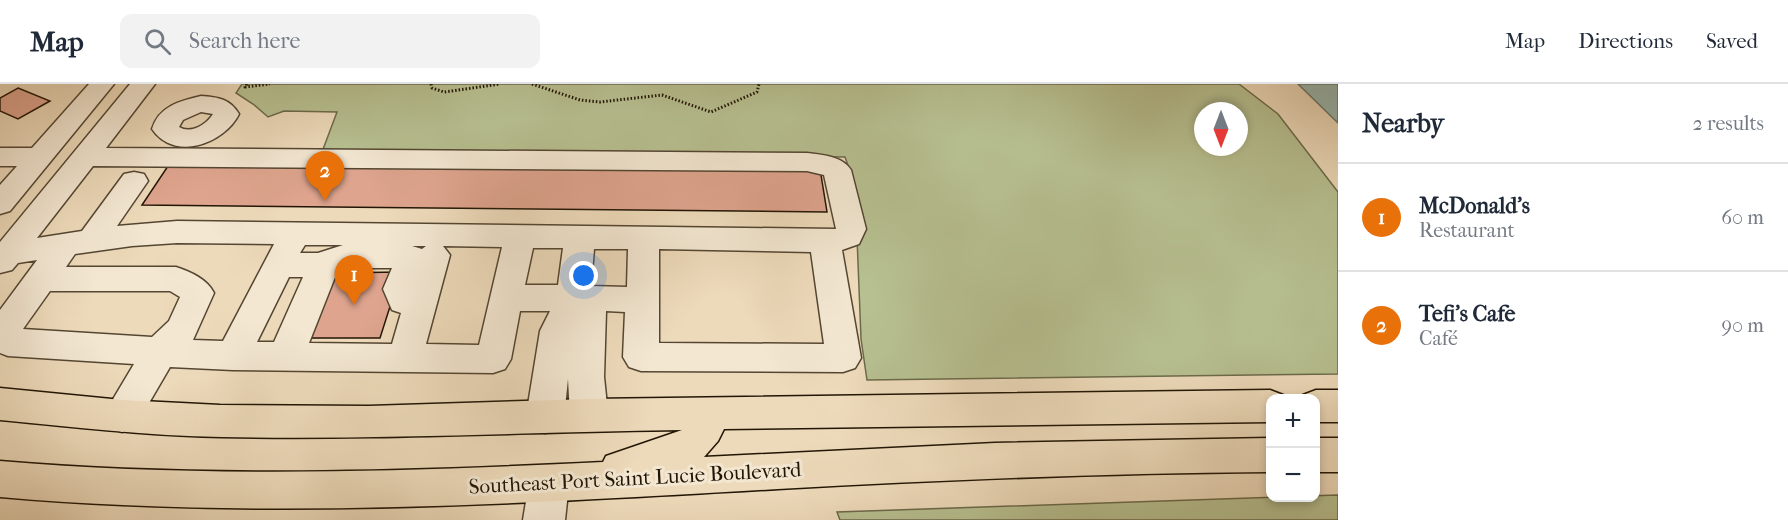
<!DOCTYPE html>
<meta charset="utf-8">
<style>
:root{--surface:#fff;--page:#f2f2f3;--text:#1f2937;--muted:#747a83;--line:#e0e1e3;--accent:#8f2418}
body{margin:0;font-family:"IM FELL French Canon",serif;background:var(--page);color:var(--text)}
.controls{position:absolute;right:18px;bottom:18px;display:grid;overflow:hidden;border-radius:12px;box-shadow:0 3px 9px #0003}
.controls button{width:54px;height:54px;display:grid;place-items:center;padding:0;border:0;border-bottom:2px solid var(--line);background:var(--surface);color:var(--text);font:30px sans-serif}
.compass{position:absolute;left:1194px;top:18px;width:54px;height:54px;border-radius:50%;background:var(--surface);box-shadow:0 3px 9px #0003;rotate:180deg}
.you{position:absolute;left:584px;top:192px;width:21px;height:21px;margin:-15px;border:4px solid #fff;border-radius:50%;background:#1a73e8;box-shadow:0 0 0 9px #1a73e833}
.badge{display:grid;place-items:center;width:39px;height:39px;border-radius:50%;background:var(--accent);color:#fff;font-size:20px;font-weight:700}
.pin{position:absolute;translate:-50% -50px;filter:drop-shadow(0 2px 3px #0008)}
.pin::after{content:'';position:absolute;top:32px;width:21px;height:18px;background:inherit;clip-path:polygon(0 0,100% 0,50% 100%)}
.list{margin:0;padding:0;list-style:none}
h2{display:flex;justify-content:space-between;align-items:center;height:78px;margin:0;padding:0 24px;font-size:26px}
h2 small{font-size:20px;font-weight:400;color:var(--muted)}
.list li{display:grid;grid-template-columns:39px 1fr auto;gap:18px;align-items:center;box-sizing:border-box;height:108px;padding:0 24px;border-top:2px solid var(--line)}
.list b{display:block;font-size:22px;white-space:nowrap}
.list p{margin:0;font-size:20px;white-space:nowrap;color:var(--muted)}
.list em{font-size:20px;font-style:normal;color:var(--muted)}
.icon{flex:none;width:33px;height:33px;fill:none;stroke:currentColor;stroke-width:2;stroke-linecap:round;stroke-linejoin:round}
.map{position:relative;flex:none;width:1338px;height:436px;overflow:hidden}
header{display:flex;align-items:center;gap:36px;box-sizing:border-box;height:84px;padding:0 30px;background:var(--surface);border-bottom:2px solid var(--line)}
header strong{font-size:28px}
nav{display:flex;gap:33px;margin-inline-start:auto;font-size:21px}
.search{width:420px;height:54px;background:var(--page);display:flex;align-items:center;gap:15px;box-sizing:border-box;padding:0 21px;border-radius:12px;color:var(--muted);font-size:22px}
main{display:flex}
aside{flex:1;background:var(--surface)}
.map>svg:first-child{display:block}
.green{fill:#b7c091;stroke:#6c6a4b;stroke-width:1.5;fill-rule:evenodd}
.water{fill:#99bab3;stroke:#69786d;stroke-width:1.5}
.building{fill:#dea48e;stroke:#211505;stroke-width:1.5}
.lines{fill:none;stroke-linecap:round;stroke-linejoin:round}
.minor-casing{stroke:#544632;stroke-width:3}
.major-casing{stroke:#211505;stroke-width:3}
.path{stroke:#211505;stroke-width:3;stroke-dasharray:1.5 2;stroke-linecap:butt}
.minor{fill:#f3e7d2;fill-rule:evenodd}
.major{fill:#eddaba;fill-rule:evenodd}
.labels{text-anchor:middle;stroke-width:6;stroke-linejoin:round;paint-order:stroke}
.street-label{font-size:21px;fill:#211505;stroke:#f3e7d2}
</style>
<header>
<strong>Map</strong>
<div class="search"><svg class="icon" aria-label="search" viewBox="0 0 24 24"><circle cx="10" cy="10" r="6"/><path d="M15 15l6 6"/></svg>Search here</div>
<nav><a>Map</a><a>Directions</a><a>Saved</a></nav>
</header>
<main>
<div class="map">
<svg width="1338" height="436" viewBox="0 0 1338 436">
<rect width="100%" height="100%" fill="#eddaba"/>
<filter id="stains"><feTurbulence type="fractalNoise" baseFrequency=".00333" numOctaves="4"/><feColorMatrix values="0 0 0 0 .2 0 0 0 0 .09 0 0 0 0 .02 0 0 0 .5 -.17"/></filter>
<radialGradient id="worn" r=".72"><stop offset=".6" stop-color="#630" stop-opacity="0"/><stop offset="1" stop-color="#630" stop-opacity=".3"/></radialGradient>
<!-- green -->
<g class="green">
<path d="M242,0H1239L1278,30L1338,108V290L867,296L861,255L855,102L845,73L322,68L337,28L284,27L268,33L253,20L236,9ZM1203,27H1239V63H1203Z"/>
<path d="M1338,411V436H840L837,428Z"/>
</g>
<!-- water -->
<path class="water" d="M1298,0H1338V39Z"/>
<!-- building -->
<g class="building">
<path d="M18,4L50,17L18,35L0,27V14Z"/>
<path d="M170,79L820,85L827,128L142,121Z"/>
<path d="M401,188L380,254H304L332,189Z"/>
</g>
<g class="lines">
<!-- minor casing -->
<g class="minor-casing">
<g id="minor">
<path d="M89,0H114L10,127L0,130V101L17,82H0V64H32Z"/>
<path d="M130,0H155L106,64L807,69C823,71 842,72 851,86L866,145L859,160L842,166L861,274L855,284L843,288L641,287L629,283L623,273L625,228L606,227L604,293L608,331L602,342L589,347L576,342L570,331L568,295L564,333L558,344L545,349L532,344L526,333L540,247L550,227H520L511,275L505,285L493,289L233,286L170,283L135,343L122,348L109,343L103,332L134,280L8,272L0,269V226L37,176L18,179L12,186L0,189V158ZM93,82L807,87L824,91L836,145L177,137L117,142L148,97L144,90L134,88L124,90L82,147L37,154ZM177,159L274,160L223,257L193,256L214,209C207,195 191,188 176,183H66L75,170L132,162ZM305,161H343L318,169H300ZM412,162H426L422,165ZM443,162L502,163L479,261L426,260L450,171ZM533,164H563L558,201H525ZM594,165H628L627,203L591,202ZM659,165L811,168L824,260L659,259ZM343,184H392L383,205L392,226L401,229L392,260L309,259L337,188ZM289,193H303L274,258H257ZM50,207H170L180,213L169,237L152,253L23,245Z"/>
<path d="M201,12C218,13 230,15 239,30C224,60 174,78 152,45C159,22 180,17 201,12ZM201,28L213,30C206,41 191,50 179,43L183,36Z"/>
<path d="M549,381L563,386L569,399L565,436H523L529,399L535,386Z"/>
</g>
</g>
<!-- major casing -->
<g class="major-casing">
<g id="major">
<path d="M0,304L122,316L220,321L369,322L589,315L1270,306L1283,311L1285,314H1270V338L724,345L718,357L704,373L995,359L1270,354V388C1106,389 942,396 778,405C519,420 259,436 0,413V377C201,394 402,388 603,378L606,372L682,346C529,348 376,356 222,353C148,352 74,343 0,336Z"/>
<path d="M1316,306H1338V338H1316V314H1301L1303,311Z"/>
<rect x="1316" y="354" width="22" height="34"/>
</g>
</g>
<!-- path -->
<g class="path">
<path d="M247,0L245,3L270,0"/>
<path d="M431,0L432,4L444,8L500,0"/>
<path d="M532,0L580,16L600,18L662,11L711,28L757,8L759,0"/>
</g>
<!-- minor -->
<use href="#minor" class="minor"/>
<!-- major -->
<use href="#major" class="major"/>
</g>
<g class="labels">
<!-- street labels -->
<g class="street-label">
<text transform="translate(635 394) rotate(-3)" y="7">Southeast Port Saint Lucie Boulevard</text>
</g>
</g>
<rect width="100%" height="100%" filter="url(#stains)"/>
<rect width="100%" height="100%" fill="url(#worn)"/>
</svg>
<div class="controls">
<button>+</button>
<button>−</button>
</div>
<svg class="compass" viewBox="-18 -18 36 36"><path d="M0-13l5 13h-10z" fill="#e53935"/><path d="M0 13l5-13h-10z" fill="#747a83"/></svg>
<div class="you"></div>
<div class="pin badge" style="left:354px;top:221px;background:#e8710a">1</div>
<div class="pin badge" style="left:325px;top:117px;background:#e8710a">2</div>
</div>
<aside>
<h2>Nearby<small>2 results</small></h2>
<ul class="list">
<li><span class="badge" style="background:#e8710a">1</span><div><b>McDonald's</b><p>Restaurant</p></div><em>60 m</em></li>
<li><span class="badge" style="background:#e8710a">2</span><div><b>Tefi's Cafe</b><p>Café</p></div><em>90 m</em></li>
</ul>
</aside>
</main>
